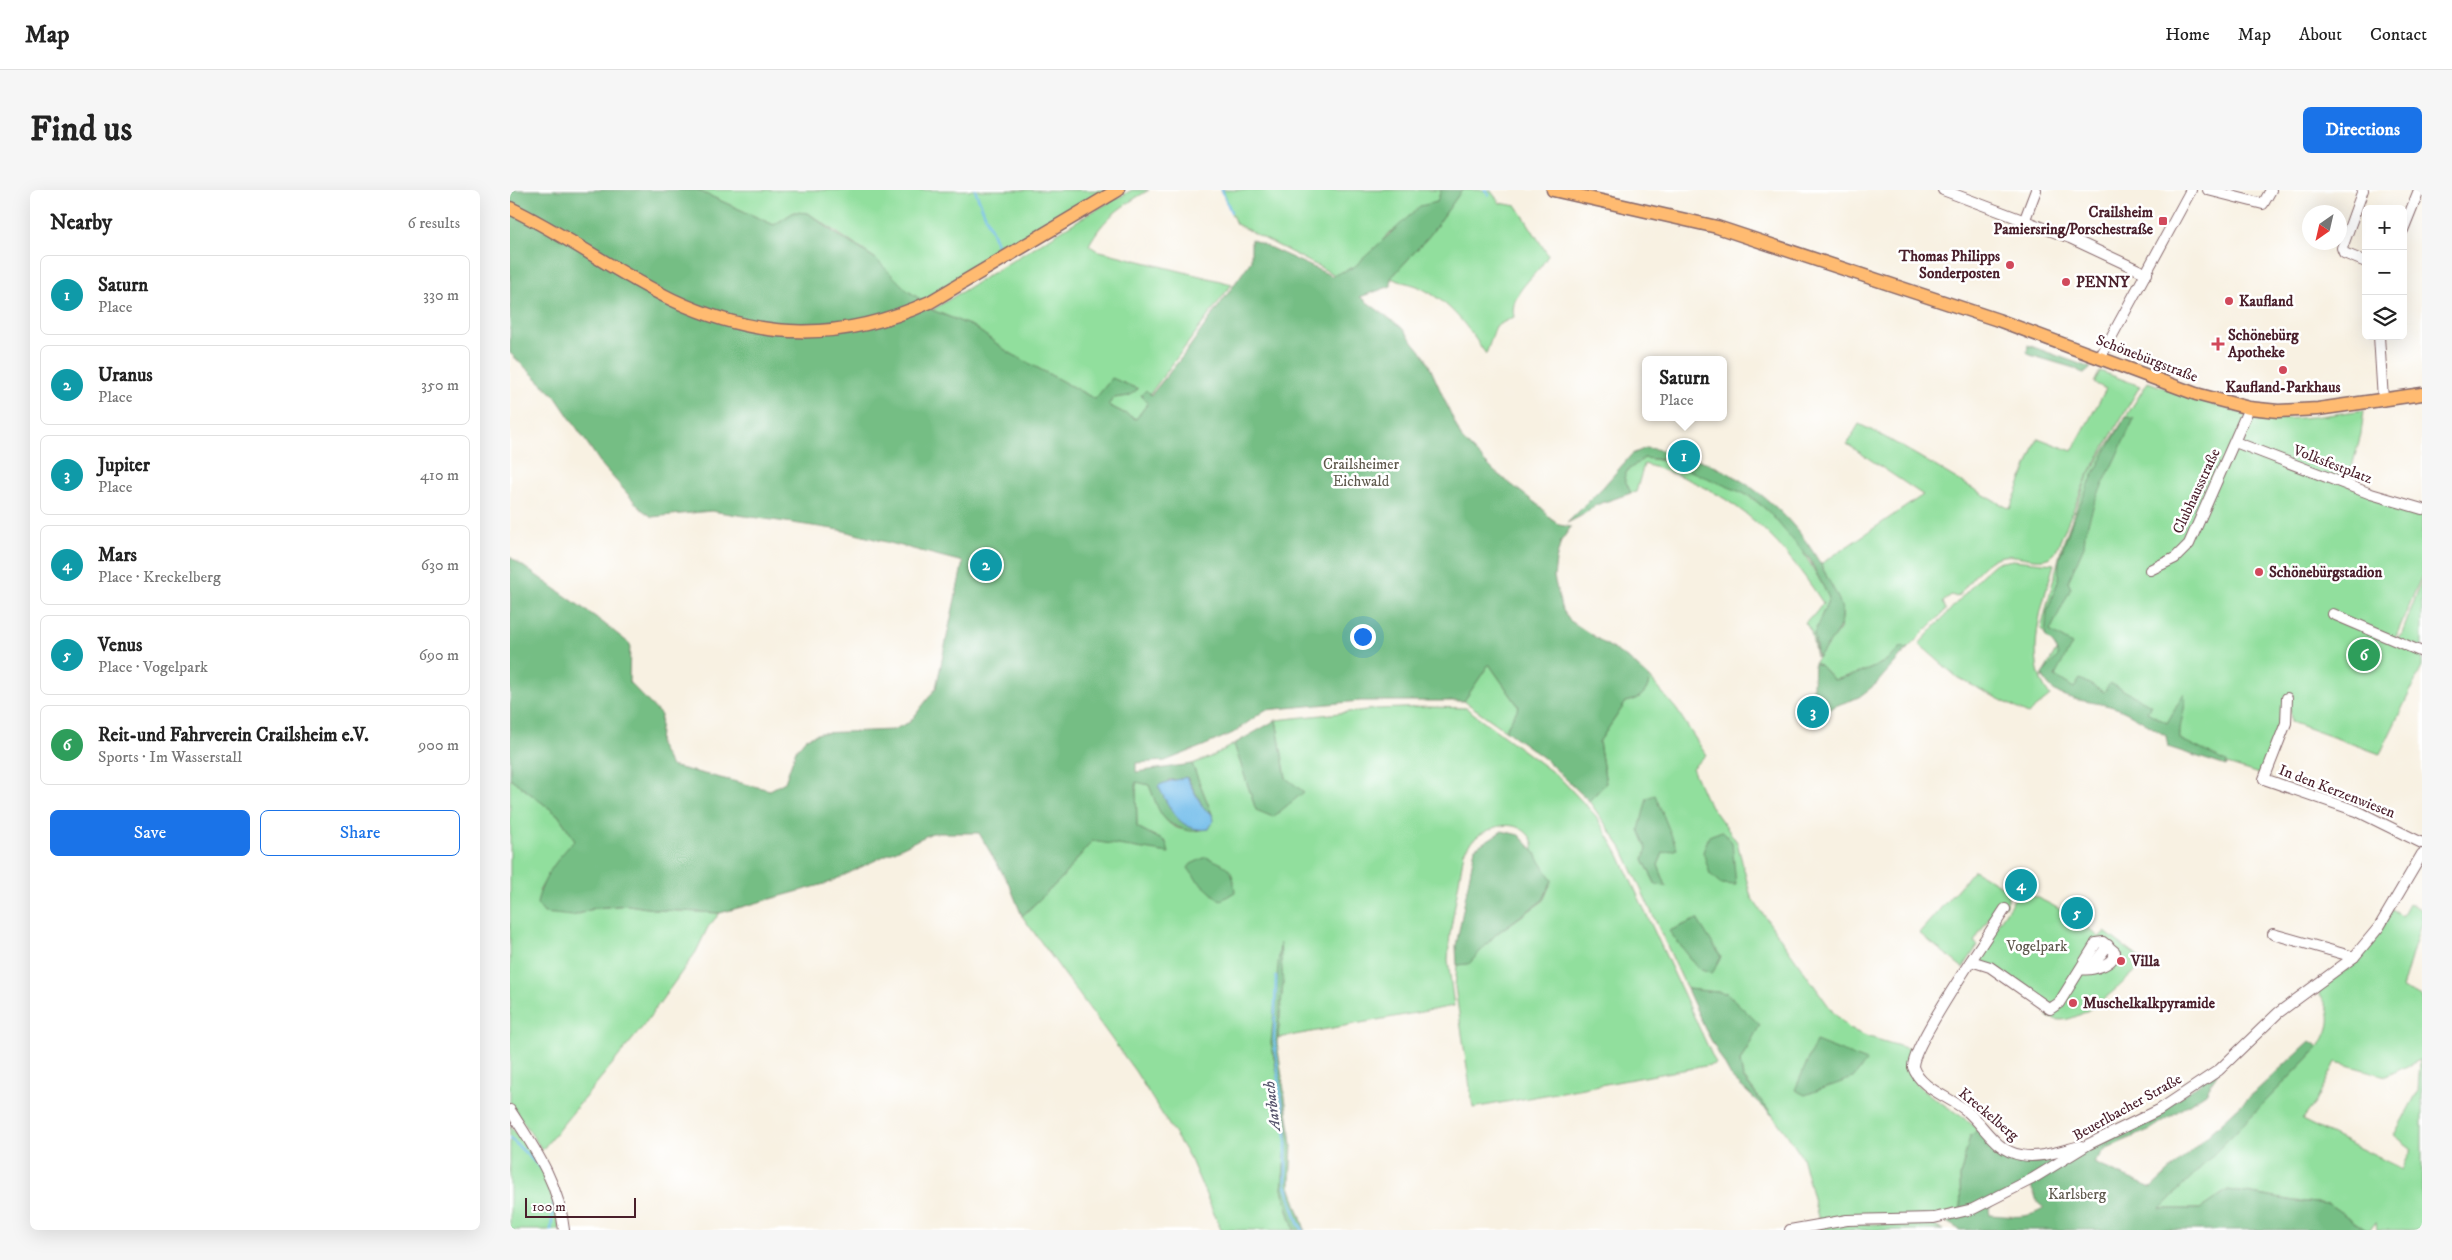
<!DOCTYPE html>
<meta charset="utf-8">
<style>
:root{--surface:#fff;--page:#f6f6f6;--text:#222;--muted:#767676;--line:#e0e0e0;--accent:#1a73e8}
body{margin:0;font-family:"IM FELL DW Pica",serif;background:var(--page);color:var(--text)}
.controls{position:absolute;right:15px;top:15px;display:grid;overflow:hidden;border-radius:8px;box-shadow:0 5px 20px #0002}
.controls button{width:45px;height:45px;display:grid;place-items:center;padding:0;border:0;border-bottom:1px solid var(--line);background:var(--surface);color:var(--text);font:25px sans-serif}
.compass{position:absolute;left:1792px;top:15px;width:45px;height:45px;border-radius:50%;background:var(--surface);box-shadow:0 5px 20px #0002;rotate:214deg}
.scale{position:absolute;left:15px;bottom:12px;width:111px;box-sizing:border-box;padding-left:5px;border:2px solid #4a1f2b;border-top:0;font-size:14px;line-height:18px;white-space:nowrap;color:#4a1f2b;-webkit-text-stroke:4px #fff;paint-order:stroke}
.you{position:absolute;left:852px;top:446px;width:18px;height:18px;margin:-12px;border:4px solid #fff;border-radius:50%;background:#1a73e8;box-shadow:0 0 0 8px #1a73e833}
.badge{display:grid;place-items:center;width:32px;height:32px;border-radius:50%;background:var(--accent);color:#fff;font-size:16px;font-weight:700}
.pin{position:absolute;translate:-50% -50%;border:2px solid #fff;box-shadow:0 1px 5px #0006}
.popup{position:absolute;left:1132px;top:166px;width:85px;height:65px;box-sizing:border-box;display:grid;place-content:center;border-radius:8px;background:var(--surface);filter:drop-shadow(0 1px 4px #0005);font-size:16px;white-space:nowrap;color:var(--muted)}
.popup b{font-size:19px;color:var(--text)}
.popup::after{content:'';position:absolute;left:50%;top:100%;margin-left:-10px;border:10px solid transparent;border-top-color:var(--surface)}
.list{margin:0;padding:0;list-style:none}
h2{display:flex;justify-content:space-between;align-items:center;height:65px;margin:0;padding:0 20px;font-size:21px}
h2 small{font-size:16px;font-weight:400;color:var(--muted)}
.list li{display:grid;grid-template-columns:32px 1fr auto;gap:15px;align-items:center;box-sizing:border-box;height:80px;margin:0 10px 10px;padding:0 10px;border:1px solid var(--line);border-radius:8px}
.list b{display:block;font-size:19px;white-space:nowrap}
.list p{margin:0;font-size:16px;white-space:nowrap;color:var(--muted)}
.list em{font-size:16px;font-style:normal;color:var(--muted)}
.actions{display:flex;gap:10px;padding:15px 20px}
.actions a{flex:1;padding:11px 0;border:1px solid var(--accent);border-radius:8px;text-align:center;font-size:18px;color:var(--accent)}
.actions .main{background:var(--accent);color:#fff}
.icon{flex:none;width:28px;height:28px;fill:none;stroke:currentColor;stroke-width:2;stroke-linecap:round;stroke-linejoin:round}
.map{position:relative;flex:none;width:1912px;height:1040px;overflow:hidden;border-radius:8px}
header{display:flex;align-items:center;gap:30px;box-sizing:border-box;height:70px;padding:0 25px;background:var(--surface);border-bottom:1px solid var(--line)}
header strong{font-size:24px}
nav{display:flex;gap:28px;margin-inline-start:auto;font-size:18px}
.intro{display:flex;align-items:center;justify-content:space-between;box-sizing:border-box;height:120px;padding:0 30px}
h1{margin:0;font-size:35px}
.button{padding:12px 22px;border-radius:8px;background:var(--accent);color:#fff;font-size:18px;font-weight:700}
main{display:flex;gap:30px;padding:0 30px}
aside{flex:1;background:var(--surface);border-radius:8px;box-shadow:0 5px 20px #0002}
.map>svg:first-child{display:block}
.green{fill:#91df9d;stroke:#6e7f64;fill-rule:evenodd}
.forest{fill:#74be84;stroke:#5f6e58;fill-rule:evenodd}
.water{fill:#73bdeb;stroke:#5e6e8b}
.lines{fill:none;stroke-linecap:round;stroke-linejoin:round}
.stream{stroke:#73bdeb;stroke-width:2.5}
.minor-casing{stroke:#87686b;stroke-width:12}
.major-casing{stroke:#87686b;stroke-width:15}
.minor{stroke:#fff;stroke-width:10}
.major{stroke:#ffbb71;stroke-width:12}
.poi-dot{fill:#d1495b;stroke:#fff;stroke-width:2}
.labels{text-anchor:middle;stroke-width:5;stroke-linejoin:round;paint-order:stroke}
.poi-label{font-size:15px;font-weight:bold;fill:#4a1f2b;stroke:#fff;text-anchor:start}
.street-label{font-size:15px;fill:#4a1f2b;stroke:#fff}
.park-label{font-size:15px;fill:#5f594d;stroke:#fff}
.water-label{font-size:16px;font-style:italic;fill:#58566e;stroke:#fff}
</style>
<header>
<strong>Map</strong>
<nav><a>Home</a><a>Map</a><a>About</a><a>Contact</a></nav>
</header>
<div class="intro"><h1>Find us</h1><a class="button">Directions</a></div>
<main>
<aside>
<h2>Nearby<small>6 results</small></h2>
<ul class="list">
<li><span class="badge" style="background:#0f9aa8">1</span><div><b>Saturn</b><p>Place</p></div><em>330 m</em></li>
<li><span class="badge" style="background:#0f9aa8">2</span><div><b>Uranus</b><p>Place</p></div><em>350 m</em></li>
<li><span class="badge" style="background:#0f9aa8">3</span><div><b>Jupiter</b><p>Place</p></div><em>410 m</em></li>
<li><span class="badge" style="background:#0f9aa8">4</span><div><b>Mars</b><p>Place · Kreckelberg</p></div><em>630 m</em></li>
<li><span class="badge" style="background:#0f9aa8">5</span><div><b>Venus</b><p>Place · Vogelpark</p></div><em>690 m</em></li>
<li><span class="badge" style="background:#2e9e5b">6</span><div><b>Reit-und Fahrverein Crailsheim e.V.</b><p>Sports · Im Wasserstall</p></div><em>900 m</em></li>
</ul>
<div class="actions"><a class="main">Save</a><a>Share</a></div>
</aside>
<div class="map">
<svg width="1912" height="1040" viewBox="0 0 1912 1040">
<rect width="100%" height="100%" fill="#fff"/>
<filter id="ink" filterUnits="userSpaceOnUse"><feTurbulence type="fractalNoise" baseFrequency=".02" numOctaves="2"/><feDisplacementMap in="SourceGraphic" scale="10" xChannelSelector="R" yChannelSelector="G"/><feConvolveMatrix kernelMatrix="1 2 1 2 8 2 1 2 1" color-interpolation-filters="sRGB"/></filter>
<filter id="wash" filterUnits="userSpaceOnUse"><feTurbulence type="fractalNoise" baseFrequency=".0096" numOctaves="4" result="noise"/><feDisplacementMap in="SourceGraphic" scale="20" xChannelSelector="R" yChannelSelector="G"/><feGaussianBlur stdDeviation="1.12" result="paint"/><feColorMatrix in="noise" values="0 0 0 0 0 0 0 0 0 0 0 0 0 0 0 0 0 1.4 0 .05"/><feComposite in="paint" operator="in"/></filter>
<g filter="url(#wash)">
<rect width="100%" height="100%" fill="#f8f1e2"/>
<!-- green -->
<g class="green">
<path d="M187,0H601L526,41L509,54L413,111L398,101L366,69L298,23L284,22L264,35Z"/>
<path d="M622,0H639C613,15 593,28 579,55L586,60L722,94L640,204L636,200L631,205L638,213L626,229L598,215L604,208L619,206L627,198L585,209L498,162L464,137L422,120L580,23Z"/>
<path d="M711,0H931L927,12L879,43L864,60L844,77L825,85L726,34Z"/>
<path d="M952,0H980L990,13L1007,16L1038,65C1028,86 998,102 1004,127L986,136L976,164C955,134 942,113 907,96C899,93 889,92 881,88L920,45Z"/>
<path d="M1590,181L1630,196L1577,287L1545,363C1531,378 1508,361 1489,367C1472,372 1459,394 1447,407L1441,405L1433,412L1436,420L1398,458L1391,457C1373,478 1350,483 1324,490L1310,475L1304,473L1330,439L1333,423L1311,374L1413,305L1337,254L1349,234C1401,259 1448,292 1500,319L1528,248L1562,261L1596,199L1584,193Z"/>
<path d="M1638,192C1675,205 1712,220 1751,227C1784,232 1821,224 1854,220L1851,244L1837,295L1912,321V385L1884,451L1892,444L1912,389V477L1870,564L1781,532L1780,517L1752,585L1673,560L1662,547L1602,510L1564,509L1531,487L1547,459L1531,439L1552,356L1578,286Z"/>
<path d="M1134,268C1157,270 1177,278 1199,288C1212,294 1228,299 1240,307C1276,331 1300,370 1319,408L1304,444L1306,467L1301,442L1295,432L1305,424L1313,413C1265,340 1219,298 1134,274L1126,302L1121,303L1114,288L1117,281Z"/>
<path d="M1503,370L1544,374C1533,412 1512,471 1540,506L1518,524L1448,488L1409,454L1471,386L1486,373Z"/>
<path d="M979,474L1009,517L995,540L954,511Z"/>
<path d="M1140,488L1167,520L1196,565L1182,578L1195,608L1227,652L1241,707L1323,822L1340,839L1356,846L1403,860C1400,869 1397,877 1401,886C1409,903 1452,923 1468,940L1460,946L1450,987L1451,1020L1428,1025L1313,1030L1308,1027L1292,967L1276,943L1233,887L1230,871L1239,856L1217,803L1177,799L1112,658L1079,611L1096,593L1089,552L1116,512C1131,509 1137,503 1140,488ZM1137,659H1166L1153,663L1148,675L1156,696L1146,695L1133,669Z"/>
<path d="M919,517L956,518L1049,587L1086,626L1108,663L1206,874L963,918L945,797L947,775L959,773L986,744L1033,711L1042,690C1036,681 1026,671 1023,661C1022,658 1024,655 1023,653C1017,636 998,632 984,638C970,643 962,649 954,662L940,744L938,770L944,816L768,848L773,793L761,853L778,935L772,999L784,1040H711L681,970L625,881L512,726L549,691L582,651L656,652L627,637L626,591L639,595C653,631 657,645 699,639L702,624L682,574L703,566L724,554L746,620L776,588L766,530L866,519Z"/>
<path d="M0,588L48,625L65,650L43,677L29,701L63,726L85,718L118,715L150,720L210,723L198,737L186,762L131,839L32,960L0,912Z"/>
<path d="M1464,680L1498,700V710L1495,716L1488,713L1464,752L1468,755L1453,778L1409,743Z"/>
<path d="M1509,702C1521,701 1585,737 1588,748L1595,742L1635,772C1617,789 1577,830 1551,830C1547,830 1541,828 1536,827L1541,822V816L1464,770Z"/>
<path d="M1899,713L1912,720V730L1892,798L1912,807V1040H1867L1866,1032L1860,1040H1856L1819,1014L1784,1011L1718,1000L1690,1019H1649L1809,857C1823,834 1823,822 1807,800L1844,774L1861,757L1882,720L1892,726ZM1910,870L1908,901L1884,945L1902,959L1892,979L1792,930L1806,912L1826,872L1876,886Z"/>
<path d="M0,936L31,973L48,1026L49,1040H0Z"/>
<path d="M1411,1033L1420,1034L1433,1040H1306L1320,1035Z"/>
</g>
<!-- forest -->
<g class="forest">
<path d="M0,0H187L264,35L284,22L298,23L325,43L366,69L398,101L413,111L422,120L464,137L498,162L585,209L602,188L628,199L619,206L604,208L598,215L626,229L638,213L631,205L636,200L641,205L673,166L741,71V49L822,86L844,77L910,16L927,12L931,0H952L920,45L881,88V96L850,107L891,137L915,166L952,249L985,282L1032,318L1041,329L1049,335L1061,337L1051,351L1046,370L1044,387L1051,417L1059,430L1120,470L1140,488C1137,503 1131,509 1116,512L1089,552L1096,593L1079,611L1034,568L995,540L1009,517L979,474L954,511H850L755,520L723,543L693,556L655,571L626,573V582L682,574L702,624L694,619L677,587L668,590H658L675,634L689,640C683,642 679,641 673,639C649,632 648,617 639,595L626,592L627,637L656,652L659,663L582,651L549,691L512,726L500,696L469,643H422L318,693L210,723L150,720L118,715L85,718L63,726L34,723L27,714C31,690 48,667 65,650L48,625L0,588V367L87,428L120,454L119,492L151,525L149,555L161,576L260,600L275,592L286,560L296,548L310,543L383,540L400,532L426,498L453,372L330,340L201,321L142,327L131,319L92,275L45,206L0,163Z"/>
<path d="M1518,155L1581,178L1574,184L1564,178L1520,165L1517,162Z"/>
<path d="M1616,226L1624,229L1585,311L1575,343L1574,356L1558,392L1561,398L1540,441L1562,454L1545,486L1564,498L1570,489L1594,502L1600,493L1641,515L1637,522L1657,533L1674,503C1678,519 1668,532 1670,549L1717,572L1716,576L1658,557L1656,546C1641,537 1625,526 1609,519C1581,508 1544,515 1532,484L1548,466L1545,456L1535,446L1537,422L1548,391L1549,370L1562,332L1584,283Z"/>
<path d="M1136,258C1214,265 1284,317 1317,387C1322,397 1331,410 1332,422C1334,440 1317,454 1308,468L1304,444L1319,408L1300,370L1258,321L1240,306L1154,270L1134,268L1117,281L1114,288L1121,303L1086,315L1071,326L1057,333L1094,296L1122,264Z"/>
<path d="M1391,457L1398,458L1366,494L1349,507L1325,516L1304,531L1302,518L1304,473L1310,475L1324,490C1350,483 1373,478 1391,457Z"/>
<path d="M766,530L776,588L794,602L763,627L746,620L724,554Z"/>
<path d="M1145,605L1167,659L1153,663L1148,675L1156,696L1146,695L1133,669L1137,659L1129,640L1137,608Z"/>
<path d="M992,641L1009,645L1023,660L1042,690L1033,710L986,744L959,774L947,775L946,756L965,658Z"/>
<path d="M1212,641L1222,652L1226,695L1211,694L1200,684L1193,662L1199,646Z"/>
<path d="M696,667C718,676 723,677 725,702L710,711L686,689L678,678L681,674Z"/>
<path d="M1187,729L1211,767L1202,784L1189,779L1159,741Z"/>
<path d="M770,753L773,793L767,853L782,954L780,996L795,1040H784L772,999L778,935L761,853Z"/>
<path d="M1177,799L1217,803L1250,835L1230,871L1233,888L1263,926L1222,888L1195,839Z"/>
<path d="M1306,851L1357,871L1343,888L1295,905L1285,900Z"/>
<path d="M1800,851L1809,857L1650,1019H1690L1718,1000L1784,1011L1819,1014L1856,1040H1450L1435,1031L1451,1027L1450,987L1460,946L1468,940C1478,949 1489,964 1503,969C1531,979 1622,935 1649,920C1670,908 1689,893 1709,880L1696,903L1641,939L1595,959L1584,973L1641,998ZM1520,995L1528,1013L1534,1018C1518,1030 1499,1026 1480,1025L1479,1019L1482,1015Z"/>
</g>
<!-- water -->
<path class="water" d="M676,587L694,619L702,624L703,631L699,639C669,643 660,618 648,596C658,590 666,591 676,587Z"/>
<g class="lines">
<!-- stream -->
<g class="stream">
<path d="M465,0L489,59"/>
<path d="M712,0L721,22"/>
<path d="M975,0L979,5"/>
<path d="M766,787L764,849L776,946V995L788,1033L793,1040"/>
<path d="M0,948L31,978"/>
<path d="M41,1040L44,1011"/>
</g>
</g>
</g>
<g filter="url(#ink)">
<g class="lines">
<!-- minor casing -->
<g class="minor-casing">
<g id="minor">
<path d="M1433,0L1560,48L1637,84"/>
<path d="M1698,0L1753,14L1761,0"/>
<path d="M1853,0L1832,58L1834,63L1856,72"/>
<path d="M1515,29L1526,0"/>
<path d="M1893,40L1909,0"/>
<path d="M1869,146L1873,210"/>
<path d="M1590,168L1681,0"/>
<path d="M1725,252L1861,304L1912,319"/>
<path d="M1640,380L1665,368L1679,354L1739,218"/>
<path d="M1823,424L1912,462"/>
<path d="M1777,508L1776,533L1754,589L1847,621L1912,653"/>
<path d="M1495,719C1479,744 1402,855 1403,877C1411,900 1441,907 1458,922C1475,937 1486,961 1511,965C1530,969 1553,960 1571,956"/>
<path d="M1763,744L1844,767"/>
<path d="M1461,771L1480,777L1540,819L1549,813L1585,755L1586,753L1593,752L1605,762C1604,775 1582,781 1570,779"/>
<path d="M1581,778L1598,755"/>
<path d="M0,920C25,959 49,993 54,1040"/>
<path d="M1280,1040L1337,1030L1424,1028L1463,1019L1522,989L1579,954L1649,920L1709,880L1768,823L1844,767L1869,737L1912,664"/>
</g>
</g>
<!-- major casing -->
<g class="major-casing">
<g id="major">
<path d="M1043,0L1207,37L1488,130L1686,204L1739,218L1768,221L1808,219L1912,204"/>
<path d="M0,18C56,45 107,83 163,110C250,151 332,152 420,112L608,0"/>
</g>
</g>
<!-- minor -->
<use href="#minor" class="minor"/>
<!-- major -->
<use href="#major" class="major"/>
</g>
</g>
<!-- markers -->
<g class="poi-dot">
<rect x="1648" y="26" width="10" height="10" rx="2.5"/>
<circle cx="1500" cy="75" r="5"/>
<circle cx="1556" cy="92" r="5"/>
<circle cx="1719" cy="111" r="5"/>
<path d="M1705.5 146.5h5v5h5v5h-5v5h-5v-5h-5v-5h5z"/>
<circle cx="1773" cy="180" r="5"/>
<circle cx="1749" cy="382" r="5"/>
<circle cx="1611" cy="771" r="5"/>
<circle cx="1563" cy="813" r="5"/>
</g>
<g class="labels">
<!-- poi labels -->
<g class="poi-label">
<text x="1643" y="27" text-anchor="end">Crailsheim<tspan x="1643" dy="17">Pamiersring/Porschestraße</tspan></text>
<text x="1490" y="71" text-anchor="end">Thomas Philipps<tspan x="1490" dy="17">Sonderposten</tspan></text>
<text x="1566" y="97">PENNY</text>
<text x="1729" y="116">Kaufland</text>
<text x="1718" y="150">Schönebürg<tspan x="1718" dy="17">Apotheke</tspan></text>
<text x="1773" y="202" text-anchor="middle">Kaufland-Parkhaus</text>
<text x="1759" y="387">Schönebürgstadion</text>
<text x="1621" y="776">Villa</text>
<text x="1573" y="818">Muschelkalkpyramide</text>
</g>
<!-- street labels -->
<g class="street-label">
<text transform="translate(1637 168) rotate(21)" y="5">Schönebürgstraße</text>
<text transform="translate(1823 274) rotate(21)" y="5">Volksfestplatz</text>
<text transform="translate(1686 301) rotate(-65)" y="5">Clubhausstraße</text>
<text transform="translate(1827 601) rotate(21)" y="5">In den Kerzenwiesen</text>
<text transform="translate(1617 917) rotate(-29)" y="5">Beuerlbacher Straße</text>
<text transform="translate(1479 924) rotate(40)" y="5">Kreckelberg</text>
</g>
<!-- park labels -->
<g class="park-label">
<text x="851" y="279">Crailsheimer<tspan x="851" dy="17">Eichwald</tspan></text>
<text x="1527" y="761">Vogelpark</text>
<text x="1567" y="1009">Karlsberg</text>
</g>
<!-- water labels -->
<g class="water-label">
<text transform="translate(761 916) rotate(-97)" y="6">Aarbach</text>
</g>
</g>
</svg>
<div class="controls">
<button>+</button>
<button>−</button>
<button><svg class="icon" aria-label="layers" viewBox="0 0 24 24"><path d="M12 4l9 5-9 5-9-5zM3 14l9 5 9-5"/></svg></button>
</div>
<svg class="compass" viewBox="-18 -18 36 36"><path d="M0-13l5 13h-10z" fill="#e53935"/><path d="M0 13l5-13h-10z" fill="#767676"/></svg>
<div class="scale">100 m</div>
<div class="you"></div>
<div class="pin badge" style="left:1174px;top:266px;background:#0f9aa8">1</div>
<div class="popup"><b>Saturn</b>Place</div>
<div class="pin badge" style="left:476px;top:375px;background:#0f9aa8">2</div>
<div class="pin badge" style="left:1303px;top:522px;background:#0f9aa8">3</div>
<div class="pin badge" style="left:1511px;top:695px;background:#0f9aa8">4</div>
<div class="pin badge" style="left:1567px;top:723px;background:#0f9aa8">5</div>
<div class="pin badge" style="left:1854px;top:465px;background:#2e9e5b">6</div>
</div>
</main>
